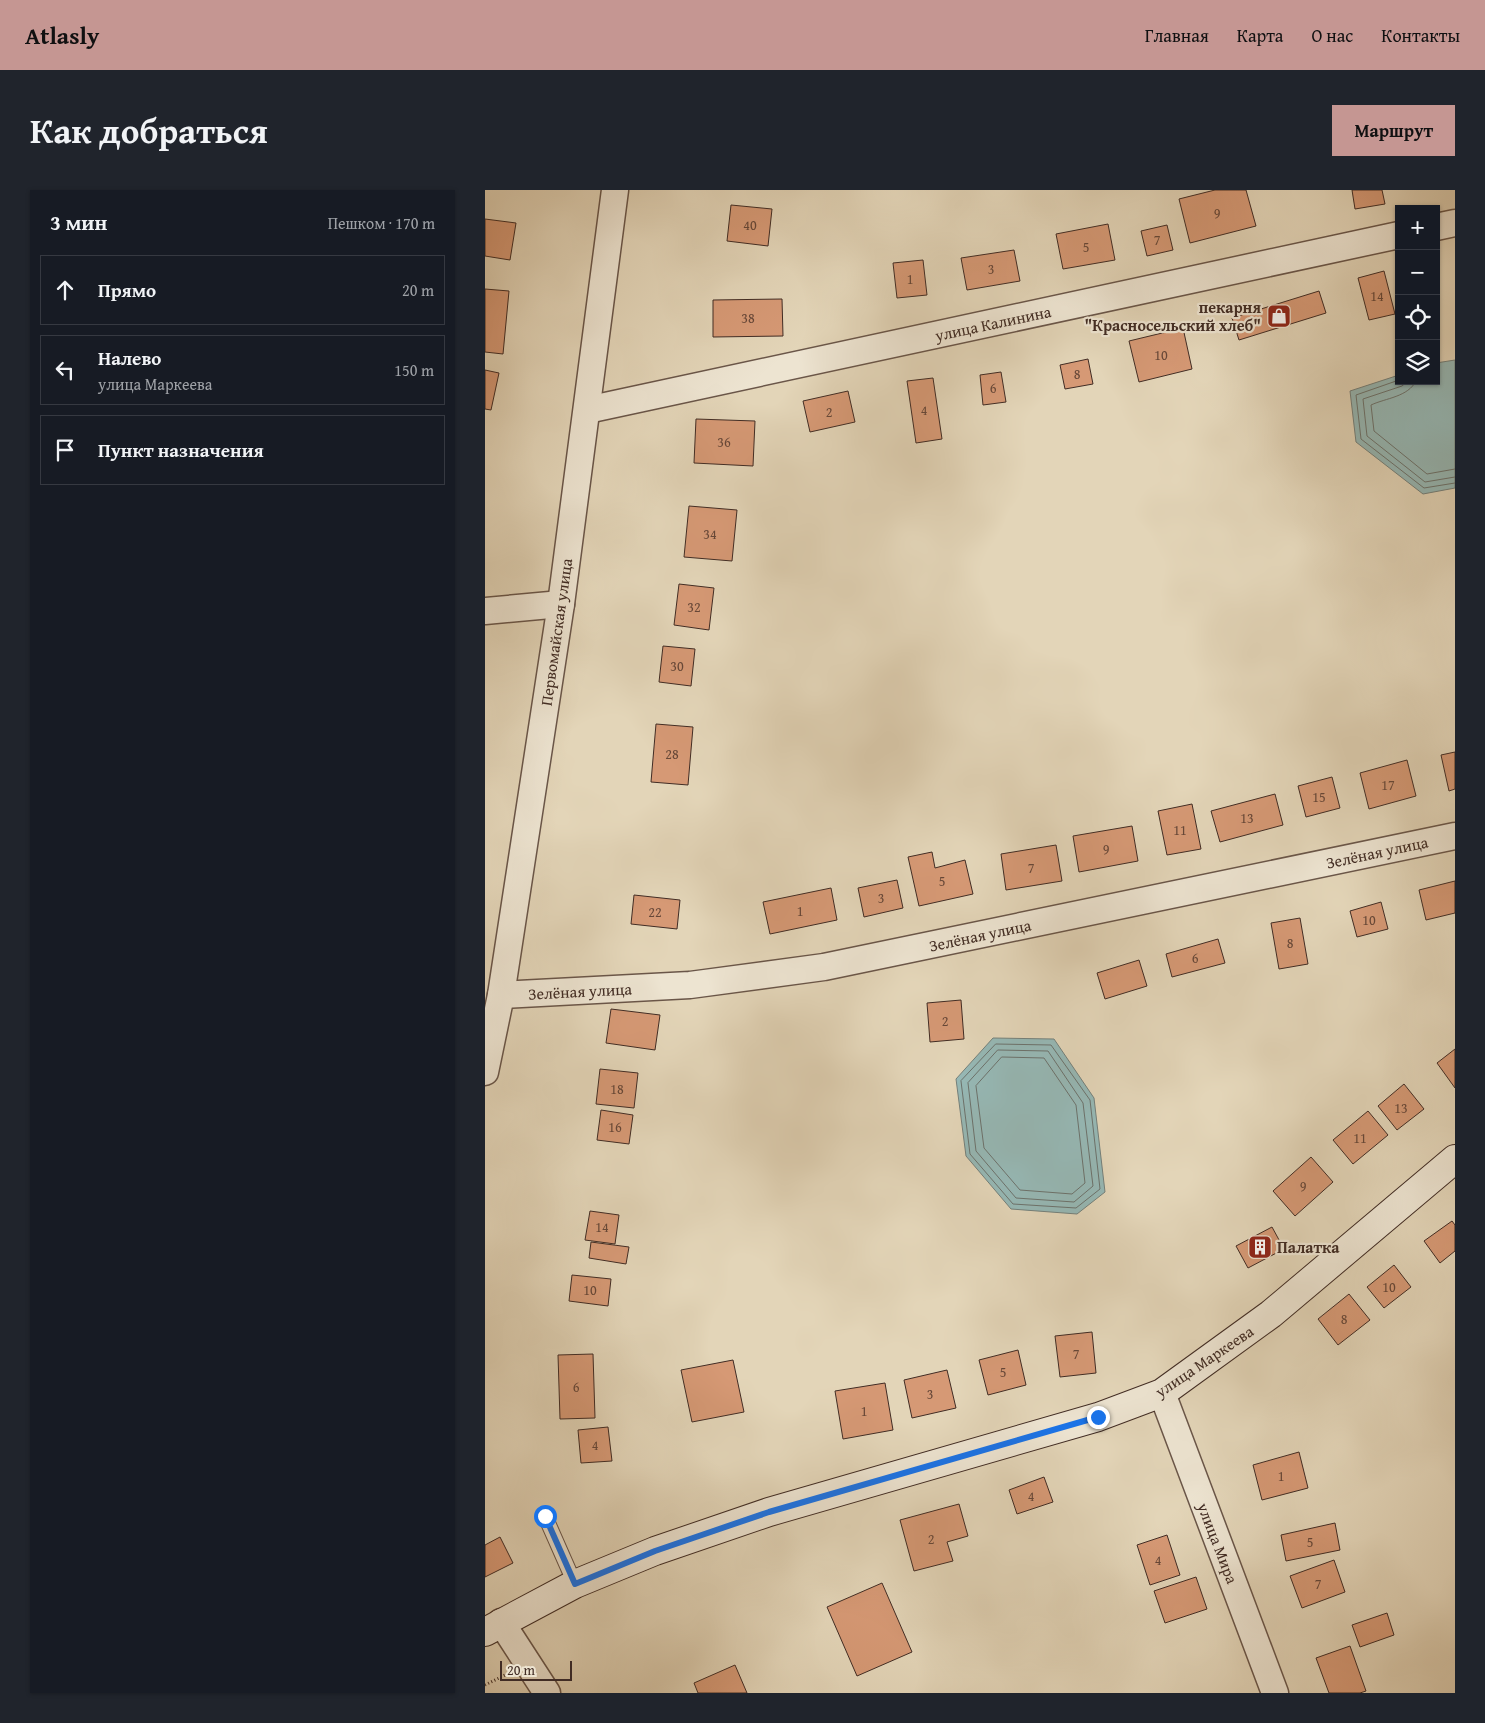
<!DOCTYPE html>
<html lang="ru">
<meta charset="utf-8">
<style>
:root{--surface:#171b24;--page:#20242c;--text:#f1f3f6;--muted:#9ea1a6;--line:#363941;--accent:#c59692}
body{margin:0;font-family:"Gentium Book Plus",serif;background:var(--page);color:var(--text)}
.controls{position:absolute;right:15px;top:15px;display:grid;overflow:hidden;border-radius:0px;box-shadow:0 1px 4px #0004}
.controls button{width:45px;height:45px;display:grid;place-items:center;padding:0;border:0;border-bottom:1px solid var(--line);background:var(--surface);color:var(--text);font:25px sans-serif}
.scale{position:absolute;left:15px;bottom:12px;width:72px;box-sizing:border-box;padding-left:5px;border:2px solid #412c24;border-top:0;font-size:14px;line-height:18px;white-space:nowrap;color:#412c24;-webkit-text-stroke:4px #ede4d1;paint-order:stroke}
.stop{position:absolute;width:15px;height:15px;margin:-11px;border:4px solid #1a73e8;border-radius:50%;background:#fff}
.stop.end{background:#1a73e8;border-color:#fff;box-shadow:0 1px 5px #0008}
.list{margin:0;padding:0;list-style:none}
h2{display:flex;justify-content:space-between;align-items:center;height:65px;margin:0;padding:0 20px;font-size:21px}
h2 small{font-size:16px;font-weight:400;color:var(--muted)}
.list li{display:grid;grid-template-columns:32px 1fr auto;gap:15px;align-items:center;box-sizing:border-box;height:70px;margin:0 10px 10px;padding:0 10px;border:1px solid var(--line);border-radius:0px}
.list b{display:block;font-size:19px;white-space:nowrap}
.list p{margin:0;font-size:16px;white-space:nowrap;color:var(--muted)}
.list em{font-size:16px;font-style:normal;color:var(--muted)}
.icon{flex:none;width:28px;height:28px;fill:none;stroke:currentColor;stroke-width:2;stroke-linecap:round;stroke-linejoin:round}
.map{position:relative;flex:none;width:970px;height:1503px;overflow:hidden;border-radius:0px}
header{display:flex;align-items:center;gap:30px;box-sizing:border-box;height:70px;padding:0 25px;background:var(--accent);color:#111}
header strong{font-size:24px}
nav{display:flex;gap:28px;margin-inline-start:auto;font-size:18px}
.intro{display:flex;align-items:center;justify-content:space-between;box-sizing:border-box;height:120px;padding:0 30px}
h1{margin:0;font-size:35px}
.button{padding:12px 22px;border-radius:0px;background:var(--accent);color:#111;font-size:18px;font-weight:700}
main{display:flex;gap:30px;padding:0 30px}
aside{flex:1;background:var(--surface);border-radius:0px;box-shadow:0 1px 4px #0004}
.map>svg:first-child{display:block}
.water{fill:#96b8b5;stroke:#74807b}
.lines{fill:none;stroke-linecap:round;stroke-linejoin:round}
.shore{stroke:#6c726c;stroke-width:1}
.building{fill:#d69975;stroke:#412c24}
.lane-casing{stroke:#6a5649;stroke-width:16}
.street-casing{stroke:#6a5649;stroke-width:29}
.secondary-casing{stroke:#412c24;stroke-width:30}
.path{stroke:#412c24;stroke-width:3;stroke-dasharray:1 2.5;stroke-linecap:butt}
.lane{stroke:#ede4d1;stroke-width:14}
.street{stroke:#ede4d1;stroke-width:26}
.secondary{stroke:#ede4d1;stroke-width:28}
.route{stroke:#1a73e8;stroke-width:6}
.labels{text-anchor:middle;stroke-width:4.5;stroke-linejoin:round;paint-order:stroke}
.number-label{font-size:14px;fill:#664738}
.poi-label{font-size:16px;font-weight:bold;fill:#412c24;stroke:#ede4d1;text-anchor:end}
.street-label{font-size:16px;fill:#412c24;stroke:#ede4d1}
</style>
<header>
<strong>Atlasly</strong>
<nav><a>Главная</a><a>Карта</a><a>О нас</a><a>Контакты</a></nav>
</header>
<div class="intro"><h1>Как добраться</h1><a class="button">Маршрут</a></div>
<main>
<aside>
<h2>3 мин<small>Пешком · 170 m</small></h2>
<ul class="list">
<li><svg class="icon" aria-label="ahead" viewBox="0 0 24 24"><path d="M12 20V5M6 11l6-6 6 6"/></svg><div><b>Прямо</b></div><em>20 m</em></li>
<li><svg class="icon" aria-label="left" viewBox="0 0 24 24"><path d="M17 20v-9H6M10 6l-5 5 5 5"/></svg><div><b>Налево</b><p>улица Маркеева</p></div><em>150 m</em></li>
<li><svg class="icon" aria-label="arrive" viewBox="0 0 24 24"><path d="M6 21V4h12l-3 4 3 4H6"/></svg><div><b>Пункт назначения</b></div></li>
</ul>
</aside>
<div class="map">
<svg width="970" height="1503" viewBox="0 0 970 1503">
<rect width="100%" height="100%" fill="#e3d5b8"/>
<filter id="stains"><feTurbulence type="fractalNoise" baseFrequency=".004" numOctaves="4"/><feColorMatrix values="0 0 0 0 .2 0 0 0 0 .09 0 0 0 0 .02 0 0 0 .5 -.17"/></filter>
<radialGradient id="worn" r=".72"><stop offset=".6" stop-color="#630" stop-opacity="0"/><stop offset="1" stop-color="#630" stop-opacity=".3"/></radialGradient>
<!-- water -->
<g class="water">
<path d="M970,170V298L938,304L871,252L865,201L914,185V191H951V173Z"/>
<path d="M508,848L569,849L609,908L620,1002L592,1024L526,1019L481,966L471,889Z"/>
</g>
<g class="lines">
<!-- shore -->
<g class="shore">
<path d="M914,190L871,205L876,249L939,298L970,293"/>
<path d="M923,191L917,196L878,209L882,246L940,292L970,287"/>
<path d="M931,191C923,207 901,208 886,215L889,241L942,284L970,279"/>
<path d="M511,854L566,855L605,910L615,999L591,1018L528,1014L485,964L476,891Z"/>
<path d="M513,860L563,861L598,913L608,996L589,1012L531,1008L491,961L483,893Z"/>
<path d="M517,867L559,868L591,915L600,993L587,1004L535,1000L499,958L491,896Z"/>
</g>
</g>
<!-- building -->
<g class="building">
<path d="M730,0H761L771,36L705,53L694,9Z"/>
<path d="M867,0H897L900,14L870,19Z"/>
<path d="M246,15L287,19L283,56L242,51Z"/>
<path d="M0,29L31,33L25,70L0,66Z"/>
<path d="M623,34L630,70L578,79L571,44Z"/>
<path d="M682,35L688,60L662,66L656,41Z"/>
<path d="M529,60L535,91L482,100L476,68Z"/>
<path d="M438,70L442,105L412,108L408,73Z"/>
<path d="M899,81L910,124L884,130L873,88Z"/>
<path d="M0,99L24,101L18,164L0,162Z"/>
<path d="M834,101L841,123L754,150L747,128Z"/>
<path d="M297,109L298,146L228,147V110Z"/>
<path d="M698,138L707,179L654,192L644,151Z"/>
<path d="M603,169L608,194L580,199L575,175Z"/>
<path d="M0,180L14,183L6,220L0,219Z"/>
<path d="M516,182L521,212L498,215L495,185Z"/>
<path d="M448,188L457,249L431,253L422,191Z"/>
<path d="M363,201L370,232L325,242L318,211Z"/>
<path d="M211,229L270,231L268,276L209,273Z"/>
<path d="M204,316L252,320L247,371L199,367Z"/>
<path d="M194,394L229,398L224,440L189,435Z"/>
<path d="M178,456L210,459L206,496L174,492Z"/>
<path d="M171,534L208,537L203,595L166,592Z"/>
<path d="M970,562V599L964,601L956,565Z"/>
<path d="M922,570L931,606L884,619L875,583Z"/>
<path d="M847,587L855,618L821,627L813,596Z"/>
<path d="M790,604L798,635L735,652L726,621Z"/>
<path d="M707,614L716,659L682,665L673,621Z"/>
<path d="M647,636L653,671L594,682L588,646Z"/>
<path d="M571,655L577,691L521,700L516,664Z"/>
<path d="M447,662L450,678L480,670L488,704L434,716L423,667Z"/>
<path d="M412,690L418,718L379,727L373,698Z"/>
<path d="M970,691V723L941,730L934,700Z"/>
<path d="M346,698L352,730L285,744L278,712Z"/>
<path d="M149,705L195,710L192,739L146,734Z"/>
<path d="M896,712L903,739L872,747L865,721Z"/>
<path d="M815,728L823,774L794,779L786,733Z"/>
<path d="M733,749L740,773L687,787L681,764Z"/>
<path d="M654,770L662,796L620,809L612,783Z"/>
<path d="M476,810L479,849L445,852L442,813Z"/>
<path d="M126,819L175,825L170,860L121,853Z"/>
<path d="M970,859V898L952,873Z"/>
<path d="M115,879L153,883L149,918L111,914Z"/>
<path d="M919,894L939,919L912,940L893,916Z"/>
<path d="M116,920L148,925L144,954L112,950Z"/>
<path d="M883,921L903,945L868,974L848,950Z"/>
<path d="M826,967L848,992L810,1026L788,1001Z"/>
<path d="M105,1021L134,1025L130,1054L100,1050Z"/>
<path d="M967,1031L970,1035V1061L955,1073L939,1051Z"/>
<path d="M787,1037L799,1059L763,1078L751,1056Z"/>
<path d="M106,1052L144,1057L141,1074L104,1068Z"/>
<path d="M909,1075L926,1097L899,1118L882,1097Z"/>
<path d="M87,1085L126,1089L123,1116L84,1111Z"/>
<path d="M864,1104L885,1130L853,1155L833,1129Z"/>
<path d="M607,1142L611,1183L575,1187L570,1146Z"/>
<path d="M533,1160L541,1195L503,1205L494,1170Z"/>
<path d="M108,1164L110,1228L75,1229L73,1165Z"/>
<path d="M248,1170L259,1222L207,1232L196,1180Z"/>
<path d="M462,1180L471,1218L427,1228L419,1190Z"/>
<path d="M400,1193L408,1240L358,1249L350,1201Z"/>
<path d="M123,1237L127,1271L96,1273L93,1240Z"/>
<path d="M814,1262L823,1298L777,1310L768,1275Z"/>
<path d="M559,1287L568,1312L532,1324L524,1300Z"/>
<path d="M474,1314L483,1346L462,1352L468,1371L429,1381L415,1330Z"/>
<path d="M850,1333L855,1360L801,1371L796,1345Z"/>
<path d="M682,1345L695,1385L665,1395L652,1355Z"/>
<path d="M15,1347L28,1373L0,1387V1355Z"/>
<path d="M849,1370L860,1402L817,1418L805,1386Z"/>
<path d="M711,1387L722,1419L680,1433L669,1401Z"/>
<path d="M397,1393L427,1462L372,1486L342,1417Z"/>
<path d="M902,1423L909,1445L875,1457L867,1435Z"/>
<path d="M865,1456L881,1501L875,1503H844L831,1468Z"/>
<path d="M250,1475L262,1503H213L209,1493Z"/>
</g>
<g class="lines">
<!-- lane casing -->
<g class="lane-casing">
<path id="lane" d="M60,1326L90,1394"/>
</g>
<!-- street casing -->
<g class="street-casing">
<g id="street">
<path d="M951,37L970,33"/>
<path d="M102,220L914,45"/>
<path d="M0,421L76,414"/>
<path d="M16,805L205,795L339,777L970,646"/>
<path d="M0,882L16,805L76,414L130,0"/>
<path d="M677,1203L790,1503"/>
<path d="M16,1432L62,1503"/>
</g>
</g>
<!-- secondary casing -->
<g class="secondary-casing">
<path id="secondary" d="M0,1442L90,1394L170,1361L284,1322L613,1227L677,1203L786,1124L970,969"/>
</g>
<!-- path -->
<path class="path" d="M0,1495L20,1485"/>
<!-- lane -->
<use href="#lane" class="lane"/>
<!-- street -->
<use href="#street" class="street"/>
<!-- secondary -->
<use href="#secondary" class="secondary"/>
</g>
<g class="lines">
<!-- route -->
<path class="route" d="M60,1326L90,1394L170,1361L284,1322L613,1227"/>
</g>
<!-- icons -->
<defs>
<g id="shop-square" transform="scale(1.25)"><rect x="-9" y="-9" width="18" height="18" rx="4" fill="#8f2418" stroke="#ede4d1"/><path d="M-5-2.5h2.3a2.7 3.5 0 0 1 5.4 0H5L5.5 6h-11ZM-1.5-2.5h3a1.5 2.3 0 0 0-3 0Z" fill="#fff"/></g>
<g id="building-square" transform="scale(1.25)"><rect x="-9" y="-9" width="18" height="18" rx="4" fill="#8f2418" stroke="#ede4d1"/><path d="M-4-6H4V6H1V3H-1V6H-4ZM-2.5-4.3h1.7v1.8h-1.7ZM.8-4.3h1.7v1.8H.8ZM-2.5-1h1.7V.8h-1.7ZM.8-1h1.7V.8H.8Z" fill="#fff"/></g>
</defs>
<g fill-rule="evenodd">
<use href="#shop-square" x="794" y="126"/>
<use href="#building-square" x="775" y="1057"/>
</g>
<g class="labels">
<!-- number labels -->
<g class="number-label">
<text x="732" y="28">9</text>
<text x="265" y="40">40</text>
<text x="672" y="55">7</text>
<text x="601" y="62">5</text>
<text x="506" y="84">3</text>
<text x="425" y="94">1</text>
<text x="892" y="111">14</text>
<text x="263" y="133">38</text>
<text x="676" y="170">10</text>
<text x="592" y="189">8</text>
<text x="508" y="203">6</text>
<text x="439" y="225">4</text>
<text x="344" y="227">2</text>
<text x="239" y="257">36</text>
<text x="225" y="349">34</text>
<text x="209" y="422">32</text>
<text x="192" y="481">30</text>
<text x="187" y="569">28</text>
<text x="903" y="600">17</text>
<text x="834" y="612">15</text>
<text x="762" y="633">13</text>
<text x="695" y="645">11</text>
<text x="621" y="664">9</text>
<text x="546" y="683">7</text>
<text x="457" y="696">5</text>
<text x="396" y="713">3</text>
<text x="315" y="726">1</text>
<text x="170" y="727">22</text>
<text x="884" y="735">10</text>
<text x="805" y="758">8</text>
<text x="710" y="773">6</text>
<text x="460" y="836">2</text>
<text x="132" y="904">18</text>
<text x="916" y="923">13</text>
<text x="130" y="942">16</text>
<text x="875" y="953">11</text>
<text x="818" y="1001">9</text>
<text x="117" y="1042">14</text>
<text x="904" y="1102">10</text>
<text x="105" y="1105">10</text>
<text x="859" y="1134">8</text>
<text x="591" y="1169">7</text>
<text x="518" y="1187">5</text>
<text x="91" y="1202">6</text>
<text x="445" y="1209">3</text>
<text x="379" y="1226">1</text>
<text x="110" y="1260">4</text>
<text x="796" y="1291">1</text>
<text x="546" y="1311">4</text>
<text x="446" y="1354">2</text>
<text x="825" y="1357">5</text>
<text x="673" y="1375">4</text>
<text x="833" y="1399">7</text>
</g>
<!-- poi labels -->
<g class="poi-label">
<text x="776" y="123">пекарня<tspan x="776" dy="18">"Красносельский хлеб"</tspan></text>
<text x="792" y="1063" text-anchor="start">Палатка</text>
</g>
<!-- street labels -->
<g class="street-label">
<text transform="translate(508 133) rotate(-12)" y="6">улица Калинина</text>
<text transform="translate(71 442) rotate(-82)" y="6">Первомайская улица</text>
<text transform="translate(892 662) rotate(-12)" y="6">Зелёная улица</text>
<text transform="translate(495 745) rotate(-12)" y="6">Зелёная улица</text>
<text transform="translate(95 801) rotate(-3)" y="6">Зелёная улица</text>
<text transform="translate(719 1171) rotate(-34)" y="6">улица Маркеева</text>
<text transform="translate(733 1353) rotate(69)" y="6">улица Мира</text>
</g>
</g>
<rect width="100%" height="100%" filter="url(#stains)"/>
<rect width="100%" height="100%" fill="url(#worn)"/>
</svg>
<div class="controls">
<button>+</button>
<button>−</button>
<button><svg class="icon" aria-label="locate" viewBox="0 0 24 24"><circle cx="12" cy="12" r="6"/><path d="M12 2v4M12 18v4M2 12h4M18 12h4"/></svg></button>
<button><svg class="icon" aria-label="layers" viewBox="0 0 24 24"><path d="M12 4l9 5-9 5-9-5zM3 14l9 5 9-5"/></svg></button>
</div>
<div class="scale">20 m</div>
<div class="stop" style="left:60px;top:1326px"></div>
<div class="stop end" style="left:613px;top:1227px"></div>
</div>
</main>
